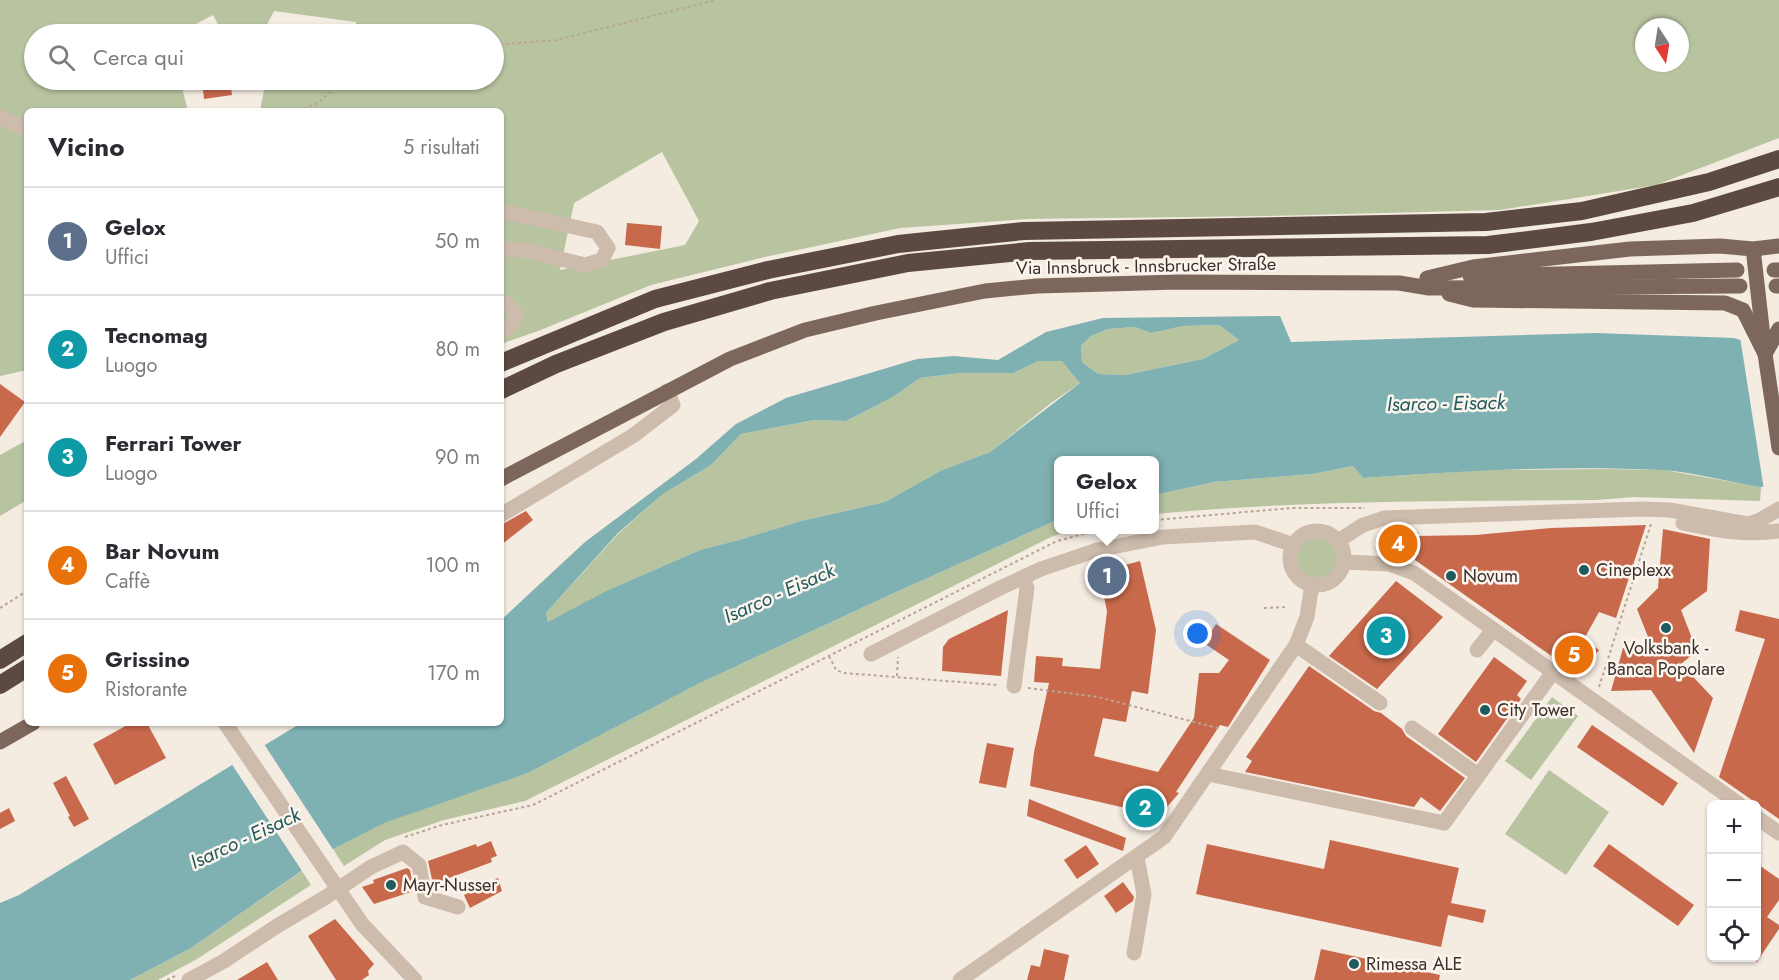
<!DOCTYPE html>
<html lang="it">
<meta charset="utf-8">
<style>
:root{--surface:#fff;--page:#f7f7f7;--text:#2b2b33;--muted:#7c7c81;--line:#e1e1e2;--accent:#b45309}
body{margin:0;font-family:Jost,sans-serif;background:var(--page);color:var(--text)}
.controls{position:absolute;right:18px;bottom:18px;display:grid;overflow:hidden;border-radius:9px;box-shadow:0 2px 4px #0004}
.controls button{width:54px;height:54px;display:grid;place-items:center;padding:0;border:0;border-bottom:2px solid var(--line);background:var(--surface);color:var(--text);font:30px sans-serif}
.compass{position:absolute;left:1635px;top:18px;width:54px;height:54px;border-radius:50%;background:var(--surface);box-shadow:0 2px 4px #0004;rotate:168deg}
.you{position:absolute;left:1198px;top:634px;width:21px;height:21px;margin:-15px;border:4px solid #fff;border-radius:50%;background:#1a73e8;box-shadow:0 0 0 9px #1a73e833}
.badge{display:grid;place-items:center;width:39px;height:39px;border-radius:50%;background:var(--accent);color:#fff;font-size:20px;font-weight:700}
.pin{position:absolute;translate:-50% -50%;border:3px solid #fff;box-shadow:0 2px 6px #0006}
.popup{position:absolute;left:1054px;top:456px;width:105px;height:78px;box-sizing:border-box;display:grid;place-content:center;border-radius:9px;background:var(--surface);filter:drop-shadow(0 2px 4px #0005);font-size:20px;white-space:nowrap;color:var(--muted)}
.popup b{font-size:22px;color:var(--text)}
.popup::after{content:'';position:absolute;left:50%;top:100%;margin-left:-12px;border:12px solid transparent;border-top-color:var(--surface)}
.list{margin:0;padding:0;list-style:none}
h2{display:flex;justify-content:space-between;align-items:center;height:78px;margin:0;padding:0 24px;font-size:26px}
h2 small{font-size:20px;font-weight:400;color:var(--muted)}
.list li{display:grid;grid-template-columns:39px 1fr auto;gap:18px;align-items:center;box-sizing:border-box;height:108px;padding:0 24px;border-top:2px solid var(--line)}
.list b{display:block;font-size:22px;white-space:nowrap}
.list p{margin:0;font-size:20px;white-space:nowrap;color:var(--muted)}
.list em{font-size:20px;font-style:normal;color:var(--muted)}
.icon{flex:none;width:33px;height:33px;fill:none;stroke:currentColor;stroke-width:2;stroke-linecap:round;stroke-linejoin:round}
.map{position:relative;flex:none;width:1779px;height:980px;overflow:hidden}
.search{position:absolute;background:var(--surface);box-shadow:0 2px 4px #0004;left:24px;top:24px;width:480px;height:66px;display:flex;align-items:center;gap:15px;box-sizing:border-box;padding:0 21px;border-radius:33px;color:var(--muted);font-size:22px}
.panel{position:absolute;background:var(--surface);box-shadow:0 2px 4px #0004;left:24px;top:108px;width:480px;height:618px;border-radius:9px}
.map>svg:first-child{display:block}
.green{fill:#b8c4a0;fill-rule:evenodd}
.water{fill:#7fb0b2;fill-rule:evenodd}
.pier{fill:#f4ebe1}
.building{fill:#c8694b}
.lines{fill:none;stroke-linecap:round;stroke-linejoin:round}
.path{stroke:#b9a596;stroke-width:2;stroke-dasharray:3 3;stroke-linecap:butt}
.minor{stroke:#cdbbac;stroke-width:15}
.major{stroke:#7d675c;stroke-width:15}
.highway{stroke:#5c4a42;stroke-width:18}
.major-bridge{stroke:#7d675c;stroke-width:15}
.poi-dot{fill:#1f5a5e;stroke:#fbf5ee;stroke-width:2}
.labels{text-anchor:middle;stroke-width:5;stroke-linejoin:round;paint-order:stroke}
.street-label{font-size:18px;fill:#3b302b;stroke:#fbf5ee}
.poi-label{font-size:18px;fill:#3b302b;stroke:#fbf5ee;text-anchor:start}
.water-label{font-size:20px;font-style:italic;fill:#1f5a5e;stroke:#fbf5ee}
</style>
<div class="map">
<svg width="1779" height="980" viewBox="0 0 1779 980">
<rect width="100%" height="100%" fill="#f4ebe1"/>
<!-- green -->
<g class="green">
<path d="M0,0H1779V138L1656,185L1500,210L1269,216L1028,219L900,228L765,257L651,285L538,331L501,344V111H260L266,80H282L305,88L330,80H494V34H356V22L274,11L262,34H223L213,15L177,34H34V80H180L188,111H27V370L0,376ZM1644,27H1680V63H1644ZM662,152L699,221L685,245L560,270L574,203Z"/>
<path d="M1219,325L1239,340L1203,359L1125,375L1098,374L1082,362L1081,346L1091,336L1108,329L1135,327L1151,333L1183,326Z"/>
<path d="M1038,361H1063L1080,383L1051,403L990,452L940,471L885,502L801,521L739,540L700,550L606,591L548,623L546,613L619,533L663,494L711,465L741,434L814,420L846,421L893,397L920,378L960,373H1014Z"/>
<path d="M27,440V500L0,516V455Z"/>
<path d="M1353,466L1363,478L1484,470L1607,469L1664,470L1761,487L1760,501L1633,497L1597,500C1449,501 1302,500 1155,514V495L1214,482L1312,474Z"/>
<path d="M1059,519V530H1071L1051,537L525,801L444,820L385,840L344,866L333,849L384,822L528,773L700,683L894,593Z"/>
<circle cx="1317" cy="558" r="22"/>
<path d="M1552,697L1578,716L1531,780L1505,761Z"/>
<path d="M1549,770L1609,812L1566,875L1505,834Z"/>
<path d="M302,871L311,885L197,959L158,980H130L191,948Z"/>
</g>
<!-- water -->
<path class="water" d="M1280,316L1291,342L1595,333L1734,338L1753,344L1776,485L1761,487C1728,482 1694,472 1661,470C1562,465 1462,471 1363,478L1353,466L1312,474L1214,482L1155,495V460H1059V519L894,593L700,683L528,773L384,823L333,849L191,948L130,980H0V903L19,895L301,723H501V620L585,542L696,459L736,424L786,398L917,359L954,356L998,360L1046,332L1103,318ZM1219,325L1239,340L1203,359L1125,375L1098,374L1082,362L1081,346L1091,336L1108,329L1135,327L1151,333L1183,326ZM1038,361H1062L1080,383L990,452L940,471L885,502L801,521L739,540L700,550L606,591L548,622L546,613L618,533L663,494L711,465L741,434L814,420L846,421L893,397L920,378L960,373H1014Z"/>
<!-- pier -->
<g class="pier">
<path d="M1740,337L1753,341L1779,338V488L1764,490Z"/>
<path d="M264,744L334,851L304,874L231,763Z"/>
</g>
<!-- building -->
<g class="building">
<path d="M202,80H230L232,95L204,99Z"/>
<path d="M627,223L662,226L660,249L625,245Z"/>
<path d="M0,384L25,402L0,437Z"/>
<path d="M526,511L533,520L501,545V525Z"/>
<path d="M1646,525L1616,618L1599,612L1584,639L1599,650L1580,676L1415,560L1418,550L1380,553L1379,535L1418,532V536L1476,535L1551,528Z"/>
<path d="M1663,529L1710,539L1707,591L1681,610L1697,651L1681,664L1713,698L1694,753L1651,690L1611,691L1623,648L1652,647L1637,609L1658,588Z"/>
<path d="M1140,561L1156,630L1148,694L1132,691L1126,722L1103,718L1094,756L1158,772L1194,718L1199,673H1219L1229,660L1204,643L1216,624L1270,660L1228,727L1220,725L1176,792L1179,793L1148,829L1137,821L1143,812L1030,786L1034,752L1049,683L1034,682L1036,656L1063,658L1062,666L1100,669L1107,611L1099,572Z"/>
<path d="M1396,581L1443,617L1377,689L1329,656Z"/>
<path d="M1008,610L1001,676L942,671L943,647L949,639Z"/>
<path d="M1740,610L1779,619V819L1719,777L1765,639L1735,631Z"/>
<path d="M1494,657L1527,681L1517,695L1521,699L1476,762L1438,734Z"/>
<path d="M1309,666L1374,711L1381,713L1402,729L1406,736L1465,778L1440,811L1421,797L1414,807L1245,772L1252,761L1246,757Z"/>
<path d="M131,723H147L166,758L115,785L93,744Z"/>
<path d="M1592,725L1678,783L1663,806L1577,747Z"/>
<path d="M987,743L1014,748L1006,788L979,783Z"/>
<path d="M66,776L89,819L74,827L68,817L70,816L53,783Z"/>
<path d="M1029,799L1126,838L1123,851L1027,816Z"/>
<path d="M9,808L15,821L0,829V813Z"/>
<path d="M1330,840L1459,868L1451,903L1486,910L1483,923L1448,915L1441,947L1196,894L1207,844L1324,869Z"/>
<path d="M491,841L497,856L491,858L492,862L433,884L428,861L476,844L477,847Z"/>
<path d="M1609,844L1694,905L1678,926L1593,866Z"/>
<path d="M1086,845L1099,864L1077,879L1064,860Z"/>
<path d="M1756,863L1779,879V900L1767,917L1779,925V929L1756,963Z"/>
<path d="M407,868L410,870L414,891L374,904L362,887L374,883L373,880Z"/>
<path d="M498,878L502,891L470,908L464,895Z"/>
<path d="M1123,882L1134,897L1133,901L1116,913L1104,896Z"/>
<path d="M335,919L374,964L368,971L369,975L362,980H336L308,936Z"/>
<path d="M1044,949L1069,955L1064,980H1027L1031,965L1040,967Z"/>
<path d="M1321,949L1440,975L1439,980H1314Z"/>
<path d="M267,962L278,980H237Z"/>
</g>
<g class="lines">
<!-- path -->
<g class="path">
<path d="M494,45L556,40L715,0"/>
<path d="M298,111L318,103L344,80"/>
<path d="M1155,520L1291,508H1365"/>
<path d="M0,608L27,591"/>
<path d="M1264,608L1288,607"/>
<path d="M829,656L836,670L844,673L998,685"/>
<path d="M897,676L898,657"/>
<path d="M1599,687L1651,524"/>
<path d="M1028,688L1098,697L1221,729"/>
<path d="M405,837L442,825L533,805L1057,541L1099,530"/>
<path d="M167,980L175,976"/>
</g>
<!-- minor -->
<g class="minor">
<path d="M0,117L27,130"/>
<path d="M501,211L597,232L608,248L602,260L585,265L524,250L501,249"/>
<path d="M501,302L507,304L517,314C513,322 510,328 501,330"/>
<path d="M501,515L634,435L673,405L667,391"/>
<path d="M1683,523C1716,530 1744,536 1779,531"/>
<circle cx="1317" cy="558" r="27"/>
<path d="M1338,541L1363,525L1384,518L1642,509L1670,510L1748,524L1760,520L1779,509"/>
<path d="M1344,562L1389,564L1414,573L1739,804"/>
<path d="M1296,645L1380,703"/>
<path d="M1477,650L1493,630"/>
<path d="M871,654L1000,588L1041,569L1097,550L1163,537L1255,532L1294,545"/>
<path d="M1014,686L1027,588L1023,578"/>
<path d="M225,723L362,924L415,980"/>
<path d="M1412,728L1478,775"/>
<path d="M1208,774L1444,823L1553,672"/>
<path d="M1756,817L1779,833"/>
<path d="M1134,953L1144,894L1137,858"/>
<path d="M189,980L224,961L277,926L326,897L371,867L403,852L419,865L425,897L458,907"/>
<path d="M960,980L1164,837L1296,645L1307,617L1312,584"/>
</g>
<!-- major -->
<g class="major">
<path d="M1774,270H1779"/>
<path d="M1470,276L1737,270"/>
<path d="M1427,278L1473,267L1630,249L1720,246L1753,249L1779,246"/>
<path d="M1776,286H1779"/>
<path d="M1449,294L1473,300L1725,303L1743,310L1765,354L1779,448"/>
<path d="M1765,354L1779,329"/>
<path d="M501,479L730,359L805,330L876,313L985,291L1037,286L1178,282L1399,283L1429,288L1740,286"/>
<path d="M0,742L33,723"/>
</g>
<!-- highway -->
<g class="highway">
<path d="M501,363L655,299L768,270L898,244L1024,231L1486,222L1582,211L1709,182L1779,159"/>
<path d="M501,390L556,364L664,322L770,291L908,263L1030,251L1488,245L1591,232L1693,213L1779,187"/>
<path d="M0,660L27,643"/>
<path d="M0,685L27,668"/>
</g>
<!-- major-bridge -->
<path class="major-bridge" d="M1754,257L1765,354"/>
</g>
<!-- markers -->
<g class="poi-dot">
<circle cx="1584" cy="570" r="6"/>
<circle cx="1451" cy="576" r="6"/>
<circle cx="1666" cy="628" r="6"/>
<circle cx="1485" cy="710" r="6"/>
<circle cx="391" cy="885" r="6"/>
<circle cx="1354" cy="964" r="6"/>
</g>
<g class="labels">
<!-- street labels -->
<g class="street-label">
<text transform="translate(1146 266) rotate(-1)" y="6">Via Innsbruck - Innsbrucker Straße</text>
</g>
<!-- poi labels -->
<g class="poi-label">
<text x="1596" y="576">Cineplexx</text>
<text x="1463" y="582">Novum</text>
<text x="1666" y="654" text-anchor="middle">Volksbank -<tspan x="1666" dy="21">Banca Popolare</tspan></text>
<text x="1497" y="716">City Tower</text>
<text x="403" y="891">Mayr-Nusser</text>
<text x="1366" y="970">Rimessa ALE</text>
</g>
<!-- water labels -->
<g class="water-label">
<text transform="translate(1446 403) rotate(-1)" y="7">Isarco - Eisack</text>
<text transform="translate(779 593) rotate(-24)" y="7">Isarco - Eisack</text>
<text transform="translate(245 838) rotate(-25)" y="7">Isarco - Eisack</text>
</g>
</g>
</svg>
<div class="controls">
<button>+</button>
<button>−</button>
<button><svg class="icon" aria-label="locate" viewBox="0 0 24 24"><circle cx="12" cy="12" r="6"/><path d="M12 2v4M12 18v4M2 12h4M18 12h4"/></svg></button>
</div>
<svg class="compass" viewBox="-18 -18 36 36"><path d="M0-13l5 13h-10z" fill="#e53935"/><path d="M0 13l5-13h-10z" fill="#7c7c81"/></svg>
<div class="you"></div>
<div class="pin badge" style="left:1107px;top:576px;background:#5c6f8a">1</div>
<div class="popup"><b>Gelox</b>Uffici</div>
<div class="pin badge" style="left:1145px;top:808px;background:#0f9aa8">2</div>
<div class="pin badge" style="left:1386px;top:636px;background:#0f9aa8">3</div>
<div class="pin badge" style="left:1398px;top:544px;background:#e8710a">4</div>
<div class="pin badge" style="left:1574px;top:655px;background:#e8710a">5</div>
<div class="search"><svg class="icon" aria-label="search" viewBox="0 0 24 24"><circle cx="10" cy="10" r="6"/><path d="M15 15l6 6"/></svg>Cerca qui</div>
<section class="panel">
<h2>Vicino<small>5 risultati</small></h2>
<ul class="list">
<li><span class="badge" style="background:#5c6f8a">1</span><div><b>Gelox</b><p>Uffici</p></div><em>50 m</em></li>
<li><span class="badge" style="background:#0f9aa8">2</span><div><b>Tecnomag</b><p>Luogo</p></div><em>80 m</em></li>
<li><span class="badge" style="background:#0f9aa8">3</span><div><b>Ferrari Tower</b><p>Luogo</p></div><em>90 m</em></li>
<li><span class="badge" style="background:#e8710a">4</span><div><b>Bar Novum</b><p>Caffè</p></div><em>100 m</em></li>
<li><span class="badge" style="background:#e8710a">5</span><div><b>Grissino</b><p>Ristorante</p></div><em>170 m</em></li>
</ul>
</section>
</div>
